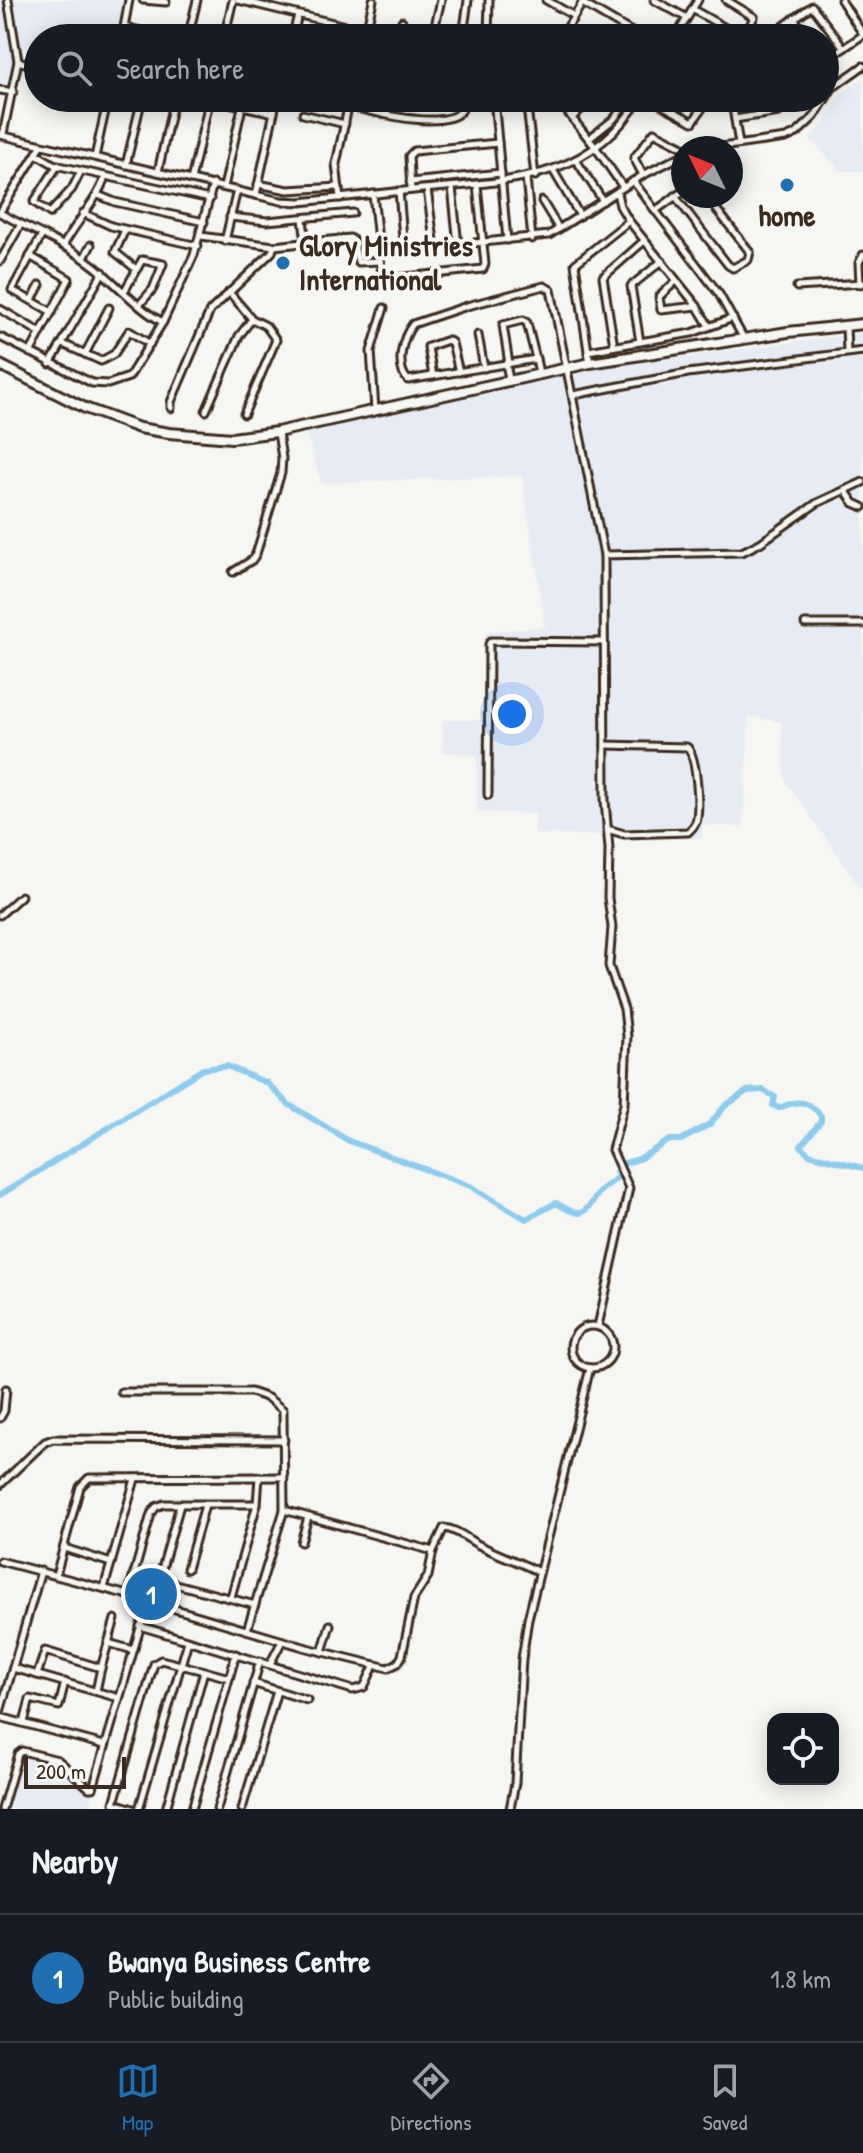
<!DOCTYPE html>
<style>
:root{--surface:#171b24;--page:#20242c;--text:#f1f3f6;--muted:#9ea1a6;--line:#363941;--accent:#1f6fb2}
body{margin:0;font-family:"Patrick Hand",sans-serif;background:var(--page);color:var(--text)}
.controls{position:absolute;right:24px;bottom:24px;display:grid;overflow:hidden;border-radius:16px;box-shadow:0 4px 20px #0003}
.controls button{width:72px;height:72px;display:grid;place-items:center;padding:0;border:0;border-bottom:2px solid var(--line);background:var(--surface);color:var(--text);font:40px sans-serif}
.compass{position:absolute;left:671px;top:136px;width:72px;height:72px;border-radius:50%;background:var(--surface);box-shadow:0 4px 20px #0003;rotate:313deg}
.scale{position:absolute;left:24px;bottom:20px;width:102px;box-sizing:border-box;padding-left:8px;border:4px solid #3b2a1e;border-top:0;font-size:22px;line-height:28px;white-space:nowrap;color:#3b2a1e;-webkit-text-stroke:6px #f6f6f2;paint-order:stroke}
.you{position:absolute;left:512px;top:714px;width:28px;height:28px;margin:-20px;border:6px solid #fff;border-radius:50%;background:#1a73e8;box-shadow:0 0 0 12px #1a73e833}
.badge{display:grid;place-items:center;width:52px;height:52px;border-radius:50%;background:var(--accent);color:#fff;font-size:26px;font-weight:700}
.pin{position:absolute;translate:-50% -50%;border:4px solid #fff;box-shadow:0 2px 8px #0006}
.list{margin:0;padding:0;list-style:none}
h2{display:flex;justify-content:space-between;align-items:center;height:104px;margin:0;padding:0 32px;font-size:34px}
h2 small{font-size:26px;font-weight:400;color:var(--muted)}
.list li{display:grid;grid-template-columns:52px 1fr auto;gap:24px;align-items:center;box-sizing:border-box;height:128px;padding:0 32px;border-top:2px solid var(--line)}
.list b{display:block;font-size:30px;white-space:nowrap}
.list p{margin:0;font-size:26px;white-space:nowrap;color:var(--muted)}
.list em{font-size:26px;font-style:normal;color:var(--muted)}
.icon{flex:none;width:44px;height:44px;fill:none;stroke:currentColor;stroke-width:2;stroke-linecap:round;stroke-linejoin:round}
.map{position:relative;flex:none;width:863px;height:1809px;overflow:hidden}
.search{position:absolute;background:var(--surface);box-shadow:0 4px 20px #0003;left:24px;right:24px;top:24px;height:88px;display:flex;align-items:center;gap:20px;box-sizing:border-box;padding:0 28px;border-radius:44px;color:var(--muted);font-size:30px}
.sheet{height:232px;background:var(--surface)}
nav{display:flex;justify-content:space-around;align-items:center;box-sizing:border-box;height:112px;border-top:2px solid var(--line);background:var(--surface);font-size:22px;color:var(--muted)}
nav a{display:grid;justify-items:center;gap:4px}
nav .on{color:var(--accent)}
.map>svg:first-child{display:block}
.built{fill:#e7ecf4}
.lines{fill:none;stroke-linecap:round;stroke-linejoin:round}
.river{stroke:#8eccee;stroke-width:6}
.minor-casing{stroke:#3b2a1e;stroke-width:11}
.major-casing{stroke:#3b2a1e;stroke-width:14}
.minor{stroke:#f6f6f2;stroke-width:5}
.major{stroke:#f6f6f2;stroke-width:8}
.poi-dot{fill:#1f6fb2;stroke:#f6f6f2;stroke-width:3}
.labels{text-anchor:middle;stroke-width:8;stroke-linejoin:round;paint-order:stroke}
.poi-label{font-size:30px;font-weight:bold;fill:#3b2a1e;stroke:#f6f6f2}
</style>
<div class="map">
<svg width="863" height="1809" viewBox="0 0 863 1809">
<rect width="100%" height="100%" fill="#f6f6f2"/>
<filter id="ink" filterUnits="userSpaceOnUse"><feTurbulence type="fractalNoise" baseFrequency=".0125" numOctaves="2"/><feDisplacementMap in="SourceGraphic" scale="16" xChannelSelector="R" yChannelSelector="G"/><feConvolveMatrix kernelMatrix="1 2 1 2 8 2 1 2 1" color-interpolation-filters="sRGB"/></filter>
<g filter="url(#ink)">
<!-- built -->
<g class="built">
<path d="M0,0H4L15,66L11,88L0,86Z"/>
<path d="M13,0H126L117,38H38V50L22,46Z"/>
<path d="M863,78V171H841L809,138L826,122L841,94Z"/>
<path d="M863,333V891L785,780L781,722L749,716L743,827L702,825V838L535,834V814L477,812V755L442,752L443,720H483L485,632L545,627L522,476L321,483L305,430L563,372Z"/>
<path d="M21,1753L60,1763L94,1794L89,1809H5Z"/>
</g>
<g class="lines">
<!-- river -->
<path class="river" d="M0,1195L203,1069L227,1066L267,1083L288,1104L349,1141L470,1186L526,1219L556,1203C581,1217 582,1218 598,1194C603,1186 612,1184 618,1176L616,1172L625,1163L639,1159L670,1140H681L710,1124L725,1106L747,1091L763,1090L775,1097L773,1105L779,1108C797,1100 808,1099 821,1116V1121L801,1146L809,1154L863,1168"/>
<!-- minor casing -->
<g class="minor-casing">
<g id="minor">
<path d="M143,0L166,2"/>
<path d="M238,0L366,31"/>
<path d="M546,0L574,16"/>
<path d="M654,0L687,18"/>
<path d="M726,0L754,17L744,38"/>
<path d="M841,0L863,34"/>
<path d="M582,3L642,38"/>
<path d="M692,9L743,38"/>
<path d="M794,18L807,38"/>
<path d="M124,27L173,38"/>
<path d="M464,29L468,0"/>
<path d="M566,31L579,38"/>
<path d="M680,31L693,38"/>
<path d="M488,37L523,35L536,38"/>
<path d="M122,38L129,0"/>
<path d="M188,38L197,0"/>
<path d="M224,38L233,0"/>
<path d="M259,38V37"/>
<path d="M292,38L298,15"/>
<path d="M365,38L373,0"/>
<path d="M398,38L402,21"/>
<path d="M432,38L441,0"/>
<path d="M488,38L489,0"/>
<path d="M561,38L584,0"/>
<path d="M675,38L698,0"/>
<path d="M773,38L781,28L812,6L844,48"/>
<path d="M18,61L38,67"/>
<path d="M825,61L863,35"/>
<path d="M0,90L13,92"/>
<path d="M494,98L507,240"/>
<path d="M526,98L535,176"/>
<path d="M556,98L596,148L623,187"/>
<path d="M649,98L693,122L709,98"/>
<path d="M697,98L705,103"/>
<path d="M736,98L733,108L739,144"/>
<path d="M210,99L274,113"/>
<path d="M349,106C373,112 445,132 462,110L460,98"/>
<path d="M303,114L345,124"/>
<path d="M572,118L592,98"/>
<path d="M735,119L779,112L796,98"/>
<path d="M3,134L18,61L8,0"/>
<path d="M0,135L281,201L300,202C341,198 382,193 423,189C509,181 590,181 640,98"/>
<path d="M590,138L614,119L630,98"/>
<path d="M714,148L786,138L797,133L814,117L832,88L863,66"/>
<path d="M38,155L55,165L210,199"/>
<path d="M95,157L108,98"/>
<path d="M576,160L603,201"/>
<path d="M58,165L34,202L50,213L72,189L81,171"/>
<path d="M126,165L142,98"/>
<path d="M553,170L580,216"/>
<path d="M158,172L174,98"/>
<path d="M643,175L634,158L654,132L685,148"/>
<path d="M526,177L532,239"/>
<path d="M191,180L210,98"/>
<path d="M633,181L719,294L744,339"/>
<path d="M410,182L501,173"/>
<path d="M258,184L288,190L339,187"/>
<path d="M224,187L242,107"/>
<path d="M452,187L458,245"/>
<path d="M427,189L435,248"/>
<path d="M411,190L409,156L414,151L498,143"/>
<path d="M399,191L404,250"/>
<path d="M617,193L620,206L629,221L697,306L709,326"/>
<path d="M373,194L382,277L386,279L483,269L485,264L477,185"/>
<path d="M98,195L115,202L204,222"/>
<path d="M256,195L277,98"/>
<path d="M675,196L728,265L733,268L748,260L750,252L706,196"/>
<path d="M340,198L336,164L350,98"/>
<path d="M542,201L559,229"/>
<path d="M655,211L683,191"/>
<path d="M0,212L41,146"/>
<path d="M0,213C29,229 62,242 89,262C113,279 139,311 163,322"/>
<path d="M83,213L111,226L198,246"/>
<path d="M230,217L267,221L353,213"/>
<path d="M303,219L306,244"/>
<path d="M125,230L115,252L136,269"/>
<path d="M42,235L12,290L52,312"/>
<path d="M201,236L274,246L350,238L353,240L358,262L380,261"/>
<path d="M225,241L237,190"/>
<path d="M63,246C76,222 97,201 105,177"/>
<path d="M379,253L549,235L643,175L683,155"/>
<path d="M84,258L91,245"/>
<path d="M0,261L21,224"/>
<path d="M676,281L659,297L661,310L697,306"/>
<path d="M860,284L859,263L863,255"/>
<path d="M797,287L863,283"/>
<path d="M125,290L142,260L163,264L153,289L140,304"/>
<path d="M32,300L40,285"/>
<path d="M0,309L41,333"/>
<path d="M846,326L847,352"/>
<path d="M478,335L484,368"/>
<path d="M0,337L92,383L108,384L129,377L163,322L194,255L213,184"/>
<path d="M640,342L631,286L662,261"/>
<path d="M63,344L101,361L114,354L129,331L150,344"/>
<path d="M614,346L603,277L644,241"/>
<path d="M588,351L575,264L629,221"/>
<path d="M30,353L69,279L30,256"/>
<path d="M85,354L109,308"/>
<path d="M590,363L588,351L692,333L733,318"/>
<path d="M50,364L103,272"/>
<path d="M506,364L509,379"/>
<path d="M509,364L503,325L523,320L527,323L536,359"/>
<path d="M539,373L536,359L408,380C395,367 402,338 413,324L467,306L544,286L551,290L604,555L605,800L609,849L608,898L612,927L609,966L624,1009L627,1036L624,1104L612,1150L629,1188L598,1326"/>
<path d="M433,376L428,347L448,340L452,343L459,372"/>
<path d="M573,395L688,373L863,351"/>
<path d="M171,408V402L210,311L272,252L274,246"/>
<path d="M375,410L371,351L384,308"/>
<path d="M206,411L239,336L252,319L229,292"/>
<path d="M244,414L276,340L266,326L252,319"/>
<path d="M845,490L854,503L863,507"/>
<path d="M604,555L742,552L760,543L817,503L863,482"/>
<path d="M233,572L252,560L256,554L281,473L282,458L278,433"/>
<path d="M805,624H863"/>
<path d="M605,745L687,747C697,756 700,808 696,822C694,827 691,829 688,832L624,834L607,829"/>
<path d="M488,795L489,644L491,641L604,642"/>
<path d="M0,915L21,896"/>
<circle cx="592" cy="1347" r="21"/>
<path d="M121,1392H251L268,1398L283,1410L284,1510L247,1630"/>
<path d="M0,1418L4,1411L6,1389"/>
<path d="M0,1485L45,1442L53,1439L284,1440"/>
<path d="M284,1510L433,1551"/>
<path d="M301,1542L308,1517"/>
<path d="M64,1548L111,1563"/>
<path d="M0,1561L128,1595L307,1648L388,1668L398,1663L402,1656L414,1598L428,1576L433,1551L444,1528C457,1529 467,1539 479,1545C498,1555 520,1562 539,1572"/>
<path d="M187,1569L205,1505"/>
<path d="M134,1573L255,1605"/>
<path d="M56,1575L80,1487L89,1478L284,1477"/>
<path d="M159,1579L180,1505"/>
<path d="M104,1588L135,1479"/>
<path d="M128,1595L151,1514L156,1507L164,1504H257"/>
<path d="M231,1597L257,1504L259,1477"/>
<path d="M140,1626L353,1690L364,1687L374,1666"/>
<path d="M108,1643L133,1650"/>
<path d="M322,1652L330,1625"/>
<path d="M270,1664L282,1641"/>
<path d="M13,1668L119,1698"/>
<path d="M101,1668L115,1619"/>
<path d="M37,1675L45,1651L101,1668L96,1691"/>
<path d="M253,1683L307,1700"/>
<path d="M0,1712L41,1571"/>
<path d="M0,1717L104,1745"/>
<path d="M24,1723L30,1699L59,1706L65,1682"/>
<path d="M2,1809L18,1754L22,1751L58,1760L89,1788H93L148,1601"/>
<path d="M133,1809L114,1803L154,1664L161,1660L204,1671"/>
<path d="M139,1809L188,1641"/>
<path d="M166,1809L204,1671L229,1678"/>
<path d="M192,1809L236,1654"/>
<path d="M217,1809L260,1661"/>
<path d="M242,1809L277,1691"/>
<path d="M510,1809L515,1783L522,1659L528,1619L590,1368"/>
</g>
</g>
<!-- major casing -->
<g class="major-casing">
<path id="major" d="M0,365L85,408L139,428L169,433L232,438L277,432L590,363L788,332L863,324"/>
</g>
<!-- minor -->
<use href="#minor" class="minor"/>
<!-- major -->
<use href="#major" class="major"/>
</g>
</g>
<!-- markers -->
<g class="poi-dot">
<circle cx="787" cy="185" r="8"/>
<circle cx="283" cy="263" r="8"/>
</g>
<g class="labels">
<!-- poi labels -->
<g class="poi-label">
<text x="787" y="226">home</text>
<text x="299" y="256" text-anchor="start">Glory Ministries<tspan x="299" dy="34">International</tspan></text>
</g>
</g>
</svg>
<div class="controls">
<button><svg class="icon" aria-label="locate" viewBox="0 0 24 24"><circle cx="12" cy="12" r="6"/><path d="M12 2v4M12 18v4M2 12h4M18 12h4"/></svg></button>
</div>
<svg class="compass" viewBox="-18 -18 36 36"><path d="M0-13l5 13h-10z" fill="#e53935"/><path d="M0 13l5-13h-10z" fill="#9ea1a6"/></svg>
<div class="scale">200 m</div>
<div class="you"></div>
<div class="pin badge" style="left:151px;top:1594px">1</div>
<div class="search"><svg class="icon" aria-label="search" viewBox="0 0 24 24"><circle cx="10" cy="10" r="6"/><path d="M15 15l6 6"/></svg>Search here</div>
</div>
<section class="sheet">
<h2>Nearby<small></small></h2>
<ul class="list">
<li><span class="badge">1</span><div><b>Bwanya Business Centre</b><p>Public building</p></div><em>1.8 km</em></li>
</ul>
</section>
<nav>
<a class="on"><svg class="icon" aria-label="map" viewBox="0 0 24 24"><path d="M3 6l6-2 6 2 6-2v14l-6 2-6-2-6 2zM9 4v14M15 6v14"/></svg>Map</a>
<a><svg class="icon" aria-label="directions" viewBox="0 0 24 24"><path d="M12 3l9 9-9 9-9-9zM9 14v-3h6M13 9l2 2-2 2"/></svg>Directions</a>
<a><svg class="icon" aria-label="saved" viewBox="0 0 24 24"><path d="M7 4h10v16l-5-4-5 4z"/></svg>Saved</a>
</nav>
